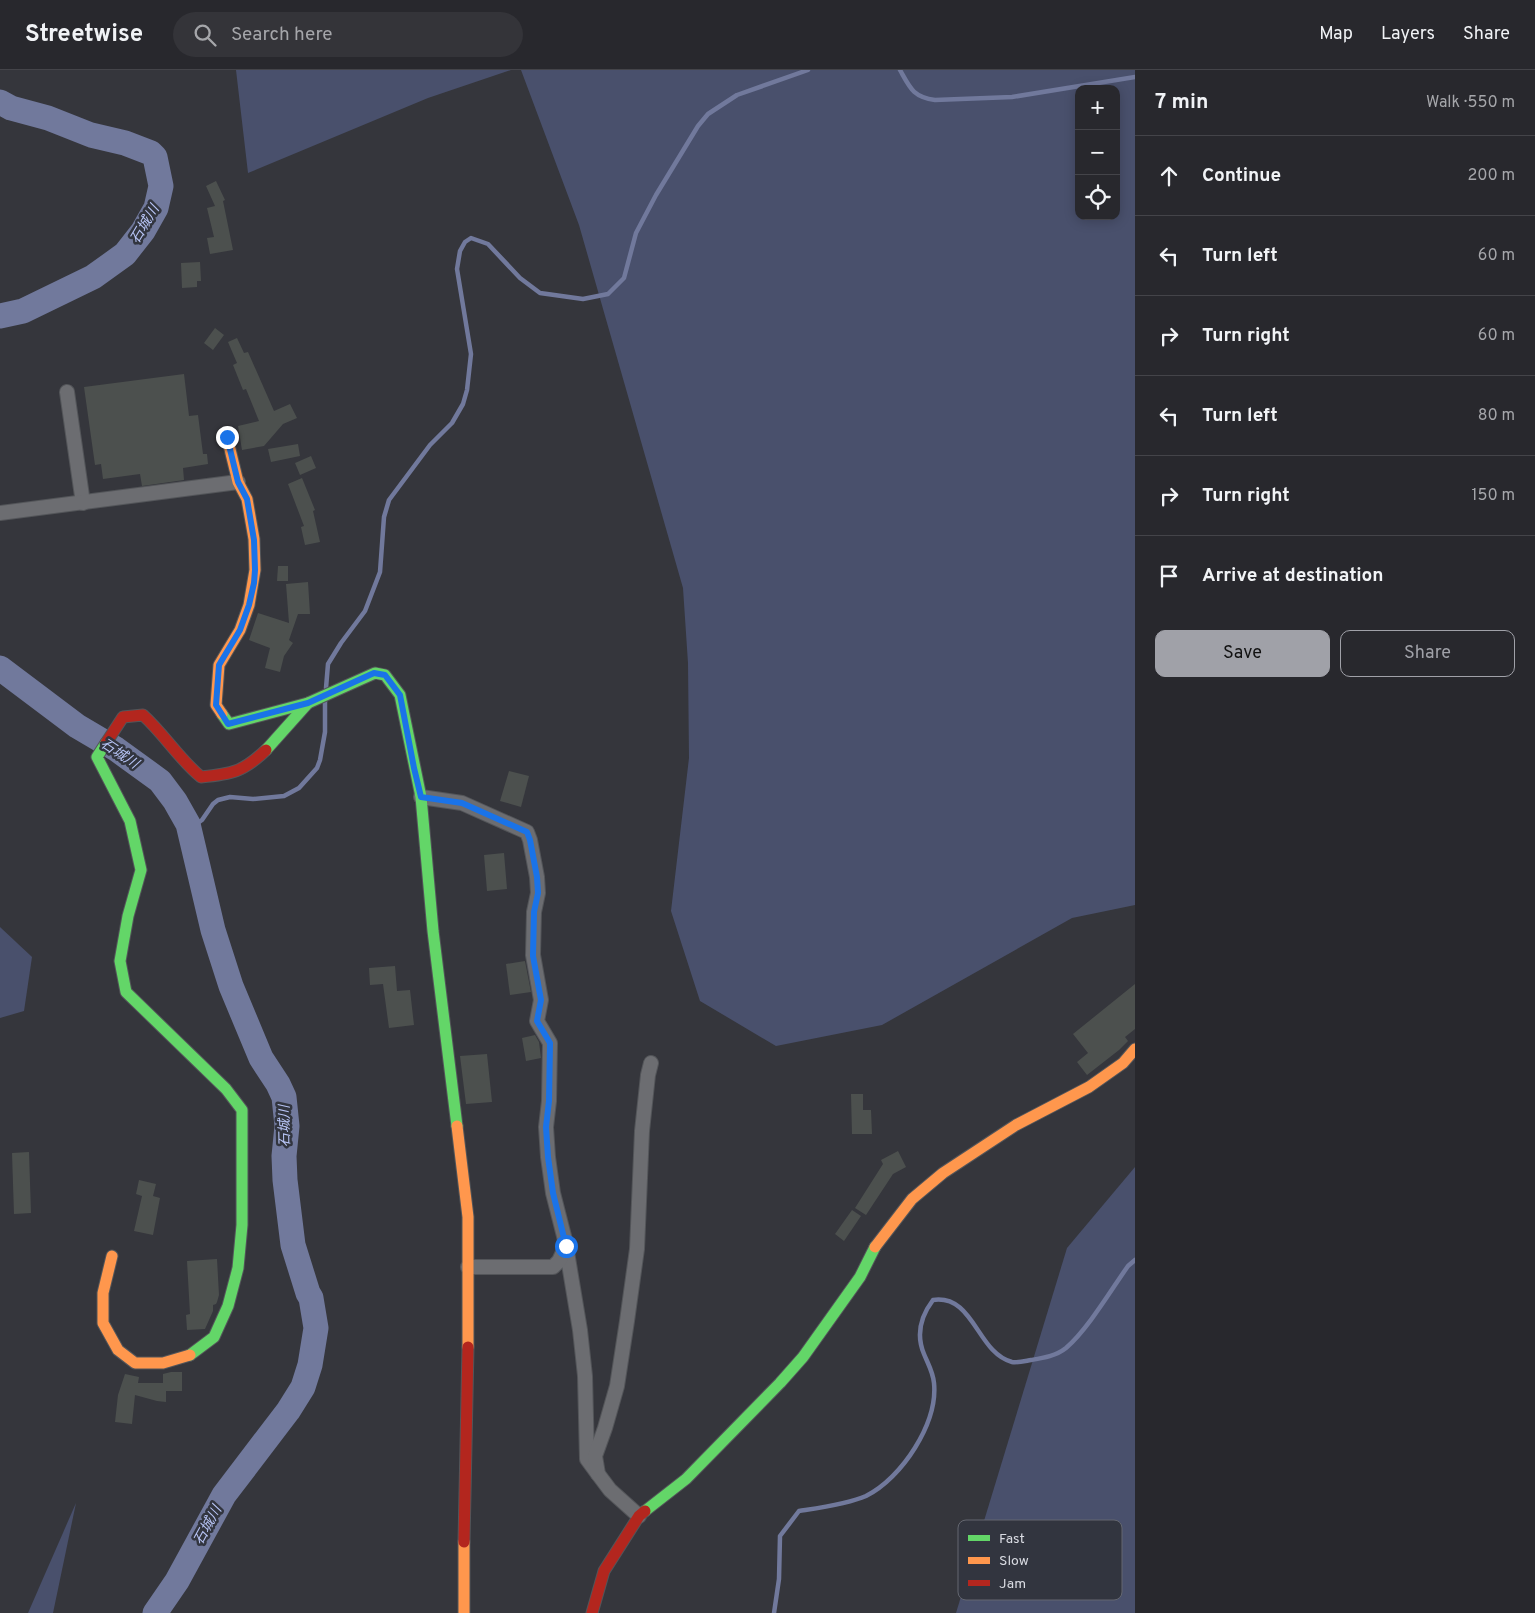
<!DOCTYPE html>
<meta charset="utf-8">
<style>
:root{--surface:#28282d;--page:#343439;--text:#f1f3f6;--muted:#a5a6aa;--line:#444449;--accent:#a0a1a8}
body{margin:0;font-family:Overpass,"Noto Sans JP",sans-serif;background:var(--page);color:var(--text)}
.controls{position:absolute;right:15px;top:15px;display:grid;overflow:hidden;border-radius:10px;box-shadow:0 2px 12px #0003}
.controls button{width:45px;height:45px;display:grid;place-items:center;padding:0;border:0;border-bottom:1px solid var(--line);background:var(--surface);color:var(--text);font:25px sans-serif}
.stop{position:absolute;width:15px;height:15px;margin:-11px;border:4px solid #1a73e8;border-radius:50%;background:#fff}
.stop.end{background:#1a73e8;border-color:#fff;box-shadow:0 1px 5px #0008}
.list{margin:0;padding:0;list-style:none}
h2{display:flex;justify-content:space-between;align-items:center;height:65px;margin:0;padding:0 20px;font-size:21px}
h2 small{font-size:16px;font-weight:400;color:var(--muted)}
.list li{display:grid;grid-template-columns:32px 1fr auto;gap:15px;align-items:center;box-sizing:border-box;height:80px;padding:0 20px;border-top:1px solid var(--line)}
.list b{display:block;font-size:19px;white-space:nowrap}
.list em{font-size:16px;font-style:normal;color:var(--muted)}
.actions{display:flex;gap:10px;padding:15px 20px}
.actions a{flex:1;padding:11px 0;border:1px solid var(--accent);border-radius:10px;text-align:center;font-size:18px;color:var(--accent)}
.actions .main{background:var(--accent);color:#111}
.icon{flex:none;width:28px;height:28px;fill:none;stroke:currentColor;stroke-width:2;stroke-linecap:round;stroke-linejoin:round}
.map{position:relative;flex:none;width:1135px;height:1543px;overflow:hidden}
header{display:flex;align-items:center;gap:30px;box-sizing:border-box;height:70px;padding:0 25px;background:var(--surface);border-bottom:1px solid var(--line)}
header strong{font-size:24px}
nav{display:flex;gap:28px;margin-inline-start:auto;font-size:18px}
.search{width:350px;height:45px;background:var(--page);display:flex;align-items:center;gap:12px;box-sizing:border-box;padding:0 18px;border-radius:28px;color:var(--muted);font-size:19px}
main{display:flex}
aside{flex:1;background:var(--surface)}
.map>svg:first-child{display:block}
.green{fill:#49506c;fill-rule:evenodd}
.lines{fill:none;stroke-linecap:round;stroke-linejoin:round}
.stream{stroke:#71799c;stroke-width:4.5}
.river{stroke:#71799c;stroke-width:25}
.building{fill:#4c504e}
.street-casing{stroke:#535559;stroke-width:16}
.fast-casing{stroke:#535559;stroke-width:13}
.slow-casing{stroke:#535559;stroke-width:13}
.jam-casing{stroke:#535559;stroke-width:13}
.street{stroke:#6c6d71;stroke-width:14}
.fast{stroke:#63d668;stroke-width:11}
.slow{stroke:#ff974d;stroke-width:11}
.jam{stroke:#b3261e;stroke-width:11}
.route{stroke:#1a73e8;stroke-width:6}
.labels{text-anchor:middle;stroke-width:5;stroke-linejoin:round;paint-order:stroke}
.water-label{font-size:14px;font-style:italic;fill:#b8c5f6;stroke:#32353f}
.key{fill:#32353f;stroke:#646770;stroke-width:1}
.key-label{font-size:14px;fill:#d9dbe2}
</style>
<header>
<strong>Streetwise</strong>
<div class="search"><svg class="icon" aria-label="search" viewBox="0 0 24 24"><circle cx="10" cy="10" r="6"/><path d="M15 15l6 6"/></svg>Search here</div>
<nav><a>Map</a><a>Layers</a><a>Share</a></nav>
</header>
<main>
<div class="map">
<svg width="1135" height="1543" viewBox="0 0 1135 1543">
<rect width="100%" height="100%" fill="#35363c"/>
<!-- green -->
<g class="green">
<path d="M236,0H511L428,28L248,103Z"/>
<path d="M521,0H1135V835L1072,848L882,955L776,976L700,931L671,841L689,688L688,593L683,518L579,155ZM1079,19H1116V146H1079Z"/>
<path d="M0,857L32,887L24,941L0,948Z"/>
<path d="M1135,1097V1543H956L1067,1178Z"/>
<path d="M76,1433L53,1543H28Z"/>
</g>
<g class="lines">
<!-- stream -->
<g class="stream">
<path d="M900,0C910,18 913,27 935,30L1012,27L1135,7"/>
<path d="M326,618L328,594L341,573L365,541L380,502L384,447L389,430L430,375L452,353L463,334L467,320L471,284L457,199L460,181L465,172L471,168L488,174L520,208L540,223L583,229L608,224L624,208L636,163L656,125L698,56L708,44L737,25L808,0"/>
<path d="M188,760L202,750L213,734L218,730L230,727L253,729L284,726L299,718L317,698L320,690L325,662V631"/>
<path d="M774,1543L779,1509L780,1466L799,1441C818,1438 848,1434 866,1426C902,1408 938,1353 934,1313C933,1302 928,1294 924,1284C916,1265 921,1246 933,1230C974,1224 977,1283 1012,1292C1017,1293 1025,1291 1031,1290C1043,1288 1056,1286 1066,1278C1088,1259 1111,1220 1128,1196L1135,1190"/>
</g>
<!-- river -->
<g class="river">
<path d="M0,32L11,38L48,48L91,65L125,73L151,83L155,87L161,116L156,138L143,161L125,184L93,207L23,241L0,246"/>
<path d="M0,598L77,656L116,679L160,711L175,731L188,754L213,860L231,916L261,988L278,1014L284,1027L287,1056L284,1086L285,1110L293,1175L308,1223L311,1228L316,1258L310,1295L303,1317L288,1341L224,1425L177,1511L155,1543"/>
</g>
</g>
<!-- building -->
<g class="building">
<path d="M216,111L225,130L223,131L233,180L210,184L207,168L214,167L207,138L215,136L206,116Z"/>
<path d="M200,192L201,211H197V217L182,218L181,193Z"/>
<path d="M215,258L224,265L213,280L204,273Z"/>
<path d="M237,268L244,283L248,282L274,341L290,334L297,348L283,354L264,376L242,380L238,356L259,351L246,319L243,320L233,295L237,293L228,272Z"/>
<path d="M184,304L189,346L198,345L203,384H207L208,394L183,398L184,410L142,416L140,404L103,409L101,394L95,395L84,317Z"/>
<path d="M298,374L300,386L271,392L268,379Z"/>
<path d="M311,386L316,398L300,405L295,393Z"/>
<path d="M302,408L315,440L313,441L320,472L305,475L301,457L304,456L288,414Z"/>
<path d="M278,496H288V511H277Z"/>
<path d="M308,512L310,544H298L289,570L293,573L284,586L280,602L265,598L270,578L249,570L258,543L289,553L286,514Z"/>
<path d="M509,701L529,706L521,737L500,731Z"/>
<path d="M504,783L507,819L487,821L484,785Z"/>
<path d="M525,891L531,922L510,925L506,894Z"/>
<path d="M395,896L397,921L410,920L414,955L389,958L383,914L370,915L369,898Z"/>
<path d="M1135,914V959L1125,967L1128,971L1119,980L1087,1005L1077,992L1088,983L1073,964Z"/>
<path d="M535,965L539,972L541,988L526,991L522,968Z"/>
<path d="M487,984L492,1032L466,1034L460,986Z"/>
<path d="M851,1024H863V1040H871L872,1064H852Z"/>
<path d="M898,1081L906,1097L893,1104L866,1145L855,1138L883,1094L881,1090Z"/>
<path d="M29,1082L31,1143L14,1144L12,1083Z"/>
<path d="M139,1110L156,1114L153,1126L160,1128L153,1165L134,1161L142,1126L136,1124Z"/>
<path d="M852,1140L861,1146L844,1171L835,1164Z"/>
<path d="M217,1189L219,1225L217,1232L216,1234L213,1235V1241L205,1259L187,1260L186,1245L190,1244L187,1191Z"/>
<path d="M171,1302H182V1321H166V1332L157,1331L135,1325L132,1354L115,1352L118,1325L125,1304L139,1307L138,1313H163V1304Z"/>
</g>
<g class="lines">
<!-- street casing -->
<g class="street-casing">
<g id="street">
<path d="M67,322L83,433"/>
<path d="M0,443L238,412"/>
<path d="M421,727L462,733L527,762L530,770L537,807L538,823L534,842L533,885L541,930L537,951L550,973L549,1031L546,1057L548,1087L553,1123L565,1170L580,1260L585,1306L587,1389L598,1404"/>
<path d="M468,1197H553L559,1191L566,1176"/>
<path d="M639,1446L610,1420L598,1404L595,1386L605,1358L617,1316L627,1251L637,1179L642,1061L648,1005L651,993"/>
</g>
</g>
<!-- fast casing -->
<g class="fast-casing">
<g id="fast">
<path d="M222,644L229,654L308,633L375,603L385,605L400,625L421,727L433,861L457,1056"/>
<path d="M106,673L97,687L130,751L141,800L128,846L120,891L126,922L226,1019L242,1040V1155L238,1198L228,1236L214,1267L190,1285"/>
<path d="M266,680L308,633"/>
<path d="M645,1441L686,1409L780,1313L803,1287L860,1207L875,1177"/>
</g>
</g>
<!-- slow casing -->
<g class="slow-casing">
<g id="slow">
<path d="M222,644L216,635L219,595L240,560L249,535L255,500L254,469L247,429L238,412L227,367"/>
<path d="M457,1056L468,1147V1277"/>
<path d="M875,1177L912,1129L943,1103L1016,1055L1089,1017L1123,993L1135,979"/>
<path d="M112,1186L103,1223V1253L118,1280L135,1293H163L190,1285"/>
<path d="M464,1543V1472"/>
</g>
</g>
<!-- jam casing -->
<g class="jam-casing">
<g id="jam">
<path d="M106,673L123,647L143,645C164,664 179,689 201,707C232,704 243,702 266,680"/>
<path d="M464,1472L468,1277"/>
<path d="M592,1543L604,1501L639,1446L645,1441"/>
</g>
</g>
<!-- street -->
<use href="#street" class="street"/>
<!-- fast -->
<use href="#fast" class="fast"/>
<!-- slow -->
<use href="#slow" class="slow"/>
<!-- jam -->
<use href="#jam" class="jam"/>
</g>
<g class="lines">
<!-- route -->
<path class="route" d="M227,367L238,412L247,429L254,470L255,500L254,513L249,535L240,560L219,595L216,635L228,654L308,633L374,603L385,605L400,625L414,698L421,727L462,733L527,762L530,770L537,807L538,823L534,842L533,886L541,930L537,951L550,973L549,1031L546,1057L548,1087L553,1123L566,1176"/>
</g>
<g class="labels">
<!-- water labels -->
<g class="water-label">
<text transform="translate(144 154) rotate(-59)" y="5">石城川</text>
<text transform="translate(120 683) rotate(34)" y="5">石城川</text>
<text transform="translate(284 1056) rotate(-91)" y="5">石城川</text>
<text transform="translate(207 1455) rotate(-61)" y="5">石城川</text>
</g>
</g>
<!-- legend -->
<rect x="958" y="1450" width="164" height="80" rx="8" class="key"/>
<rect x="968" y="1465" width="22" height="6" fill="#63d668"/>
<rect x="968" y="1487" width="22" height="7" fill="#ff974d"/>
<rect x="968" y="1510" width="22" height="6" fill="#b3261e"/>
<g class="key-label">
<text x="999" y="1473">Fast</text>
<text x="999" y="1495">Slow</text>
<text x="999" y="1518">Jam</text>
</g>
</svg>
<div class="controls">
<button>+</button>
<button>−</button>
<button><svg class="icon" aria-label="locate" viewBox="0 0 24 24"><circle cx="12" cy="12" r="6"/><path d="M12 2v4M12 18v4M2 12h4M18 12h4"/></svg></button>
</div>
<div class="stop" style="left:566px;top:1176px"></div>
<div class="stop end" style="left:227px;top:367px"></div>
</div>
<aside>
<h2>7 min<small>Walk · 550 m</small></h2>
<ul class="list">
<li><svg class="icon" aria-label="ahead" viewBox="0 0 24 24"><path d="M12 20V5M6 11l6-6 6 6"/></svg><div><b>Continue</b></div><em>200 m</em></li>
<li><svg class="icon" aria-label="left" viewBox="0 0 24 24"><path d="M17 20v-9H6M10 6l-5 5 5 5"/></svg><div><b>Turn left</b></div><em>60 m</em></li>
<li><svg class="icon" aria-label="right" viewBox="0 0 24 24"><path d="M7 20v-9h11M14 6l5 5-5 5"/></svg><div><b>Turn right</b></div><em>60 m</em></li>
<li><svg class="icon" aria-label="left" viewBox="0 0 24 24"><path d="M17 20v-9H6M10 6l-5 5 5 5"/></svg><div><b>Turn left</b></div><em>80 m</em></li>
<li><svg class="icon" aria-label="right" viewBox="0 0 24 24"><path d="M7 20v-9h11M14 6l5 5-5 5"/></svg><div><b>Turn right</b></div><em>150 m</em></li>
<li><svg class="icon" aria-label="arrive" viewBox="0 0 24 24"><path d="M6 21V4h12l-3 4 3 4H6"/></svg><div><b>Arrive at destination</b></div></li>
</ul>
<div class="actions"><a class="main">Save</a><a>Share</a></div>
</aside>
</main>
